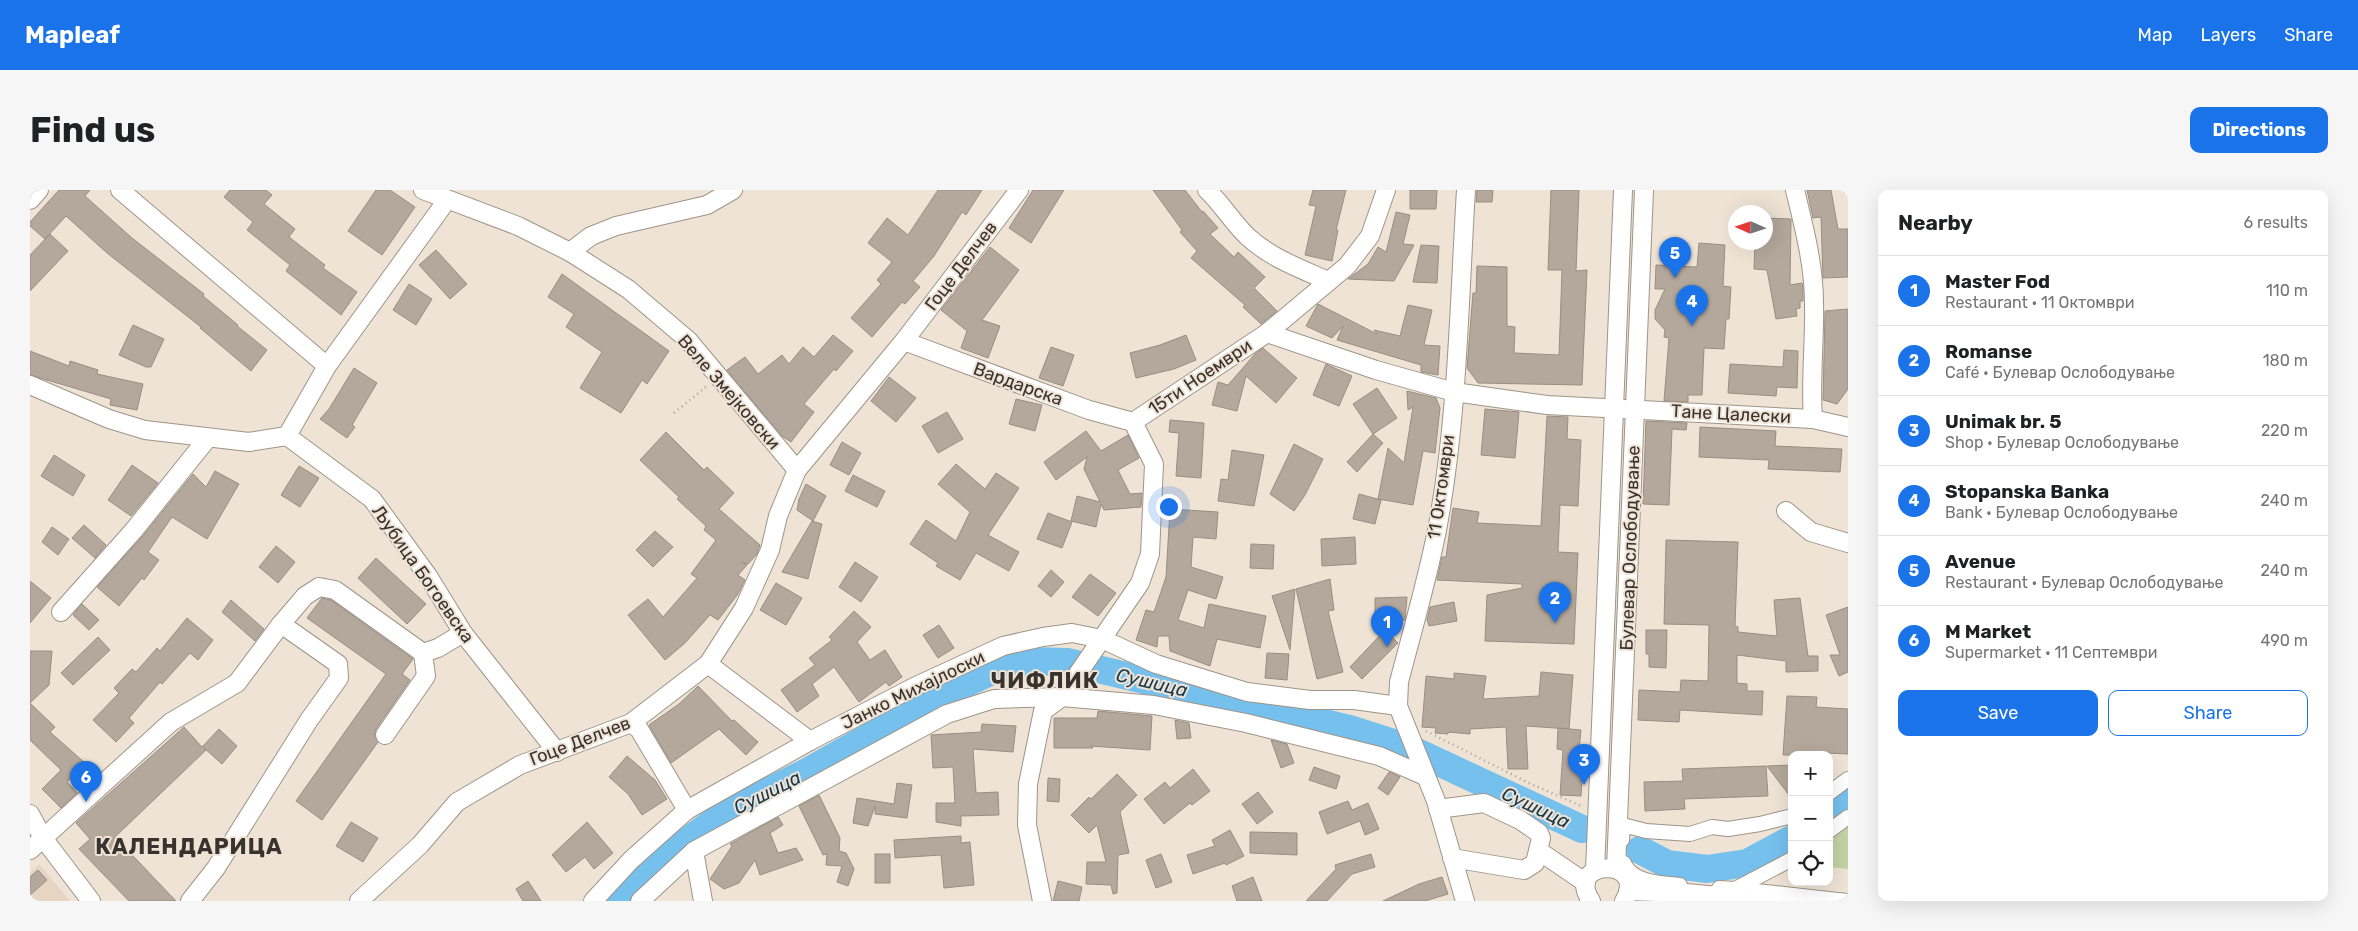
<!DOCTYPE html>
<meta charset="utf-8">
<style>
:root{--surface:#fff;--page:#f6f6f6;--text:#202124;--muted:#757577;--line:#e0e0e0;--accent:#1a73e8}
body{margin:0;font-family:Rubik,sans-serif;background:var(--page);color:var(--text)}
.controls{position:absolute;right:15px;bottom:15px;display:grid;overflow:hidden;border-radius:10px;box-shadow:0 5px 20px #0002}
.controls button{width:45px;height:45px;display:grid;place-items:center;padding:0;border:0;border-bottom:1px solid var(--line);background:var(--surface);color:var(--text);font:25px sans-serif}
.compass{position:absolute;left:1698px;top:15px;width:45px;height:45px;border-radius:50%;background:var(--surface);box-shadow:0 5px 20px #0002;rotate:273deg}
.you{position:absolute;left:1138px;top:316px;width:18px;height:18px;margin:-12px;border:4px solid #fff;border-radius:50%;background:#1a73e8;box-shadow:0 0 0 8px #1a73e833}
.badge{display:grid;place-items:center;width:32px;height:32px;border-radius:50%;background:var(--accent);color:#fff;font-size:16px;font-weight:700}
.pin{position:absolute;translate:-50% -41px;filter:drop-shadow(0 1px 2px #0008)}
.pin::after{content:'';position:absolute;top:26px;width:18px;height:15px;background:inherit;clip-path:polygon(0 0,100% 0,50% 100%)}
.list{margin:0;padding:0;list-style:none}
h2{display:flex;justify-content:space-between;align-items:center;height:65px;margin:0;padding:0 20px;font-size:21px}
h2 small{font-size:16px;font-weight:400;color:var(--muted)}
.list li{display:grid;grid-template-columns:32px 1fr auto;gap:15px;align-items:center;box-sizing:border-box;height:70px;padding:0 20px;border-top:1px solid var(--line)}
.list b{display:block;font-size:19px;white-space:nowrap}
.list p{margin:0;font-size:16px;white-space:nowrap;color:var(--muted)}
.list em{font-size:16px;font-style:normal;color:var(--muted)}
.actions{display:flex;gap:10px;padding:15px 20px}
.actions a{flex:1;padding:11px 0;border:1px solid var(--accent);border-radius:10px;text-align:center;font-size:18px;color:var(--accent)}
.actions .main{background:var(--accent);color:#fff}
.icon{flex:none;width:28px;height:28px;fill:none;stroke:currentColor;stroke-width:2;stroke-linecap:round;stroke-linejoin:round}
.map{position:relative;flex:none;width:1818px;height:711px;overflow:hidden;border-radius:10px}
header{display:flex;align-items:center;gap:30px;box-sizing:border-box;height:70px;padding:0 25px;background:var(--accent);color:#fff}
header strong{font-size:24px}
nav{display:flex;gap:28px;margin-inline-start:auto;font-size:18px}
.intro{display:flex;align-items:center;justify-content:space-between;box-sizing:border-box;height:120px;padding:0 30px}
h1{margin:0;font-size:35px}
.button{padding:12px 22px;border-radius:10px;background:var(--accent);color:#fff;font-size:18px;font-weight:700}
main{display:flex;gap:30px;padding:0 30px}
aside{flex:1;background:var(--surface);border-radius:10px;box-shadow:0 5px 20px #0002}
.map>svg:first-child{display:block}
.built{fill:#e7d5c3}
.green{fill:#c2d3a6}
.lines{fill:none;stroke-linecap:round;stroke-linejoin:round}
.river{stroke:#75c0ed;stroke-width:28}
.building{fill:#b4a89c;stroke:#998e82}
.pedestrian-casing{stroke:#9f9488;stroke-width:16}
.minor-casing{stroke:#9f9488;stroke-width:20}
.path{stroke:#a89f95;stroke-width:2.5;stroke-dasharray:1 4;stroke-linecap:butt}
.pedestrian{stroke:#fff;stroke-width:14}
.minor{stroke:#fff;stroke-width:18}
.labels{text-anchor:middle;stroke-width:4;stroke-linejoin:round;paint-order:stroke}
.street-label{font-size:18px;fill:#38332e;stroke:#efe3d6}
.water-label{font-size:19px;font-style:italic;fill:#17384b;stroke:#efe3d6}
.district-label{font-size:22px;font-weight:bold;letter-spacing:1px;fill:#38332e;stroke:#efe3d6}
</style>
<header>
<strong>Mapleaf</strong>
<nav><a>Map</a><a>Layers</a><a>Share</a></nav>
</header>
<div class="intro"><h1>Find us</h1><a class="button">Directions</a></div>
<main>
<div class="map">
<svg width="1818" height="711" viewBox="0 0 1818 711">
<rect width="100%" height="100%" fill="#efe3d6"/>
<!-- built -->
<path class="built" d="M9,674L40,711H0V683Z"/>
<!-- green -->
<path class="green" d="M1818,631V679L1799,677V644Z"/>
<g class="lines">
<!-- river -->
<g class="river">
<path d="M1799,624L1818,611"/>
<path d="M1610,660L1637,674L1677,679L1717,673L1762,649"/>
<path d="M587,711L619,680L694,624L777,582L928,497L966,479L1000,471L1038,472L1320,539L1376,557L1552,639"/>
</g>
</g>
<!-- building -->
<g class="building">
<path d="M29,0H60L55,6L102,48L174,104L173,106L208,135L207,136L237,160L221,181L170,138L171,137L77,63L36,26L15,49L0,36V32Z"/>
<path d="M200,0H236L242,5L234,14L265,39L259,47L295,75L293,78L327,102L311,125L256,81L260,75L217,40L223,32L194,7Z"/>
<path d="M346,0H360L385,17L352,65L318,41Z"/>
<path d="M908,0H952L936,25L932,22L904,66L883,91L890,97L875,114L872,112L842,147L821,128L851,94L847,90L862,72L838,53L857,28L878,45Z"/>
<path d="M1003,0H1034L1001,53L979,38Z"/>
<path d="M1123,0H1155L1172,22L1173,21L1188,38L1180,44L1204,67L1208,62L1235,87L1224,98L1247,121L1231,134L1213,117L1215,115L1161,68L1167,61L1150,42L1152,40Z"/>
<path d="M1283,0H1316L1306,40H1308L1302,71L1275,65L1286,16L1279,15Z"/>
<path d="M1380,0H1407L1406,19H1380Z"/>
<path d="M1447,0H1463L1462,12H1446Z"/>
<path d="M1521,0H1549L1546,81L1557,80L1552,195L1448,193L1437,178L1443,103H1446L1447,76L1477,77V136L1485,137L1484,163L1529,165L1532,80H1518Z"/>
<path d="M1777,0H1801L1808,39H1818V87L1793,88L1791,27L1783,28Z"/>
<path d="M1366,22L1380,25L1373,54L1384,55L1364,91L1318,89L1338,74L1348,57L1356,62Z"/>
<path d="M1736,28L1761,29L1760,95L1772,93L1773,99V111H1770V118L1766,119L1767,126L1746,129L1737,80L1724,79L1725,52H1736Z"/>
<path d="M20,44L38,61L0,101V65Z"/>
<path d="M1669,53L1695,55L1693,96L1701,97L1699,129H1696L1694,159L1674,158L1672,205H1658V212L1634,211L1639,148L1634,147L1635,140L1625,129V120L1635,99H1625L1626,75L1667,77Z"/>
<path d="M1391,55L1409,56L1407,93L1383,92Z"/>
<path d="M960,57L989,80L952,130L970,136L958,168L931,158L937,141L911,120Z"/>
<path d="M406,60L437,94L420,109L389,75Z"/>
<path d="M532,84L639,161L617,194L612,190L591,223L550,198L572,162L536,137L544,124L518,107Z"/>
<path d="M379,94L402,109L386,135L363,120Z"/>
<path d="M1288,114L1347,144L1344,140L1370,146L1378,115L1402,120L1394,155L1410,156L1408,185L1391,182V175L1307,150L1313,136L1302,148L1276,136Z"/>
<path d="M1818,119V199L1807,214L1793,210L1795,121Z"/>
<path d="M103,135L134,149L121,177H116L89,165Z"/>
<path d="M803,145L823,161L806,181L804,179L774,214L784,222L761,252L752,246L697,180L715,167L728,184L752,165L759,174L773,157L784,167Z"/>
<path d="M1156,145L1166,170L1144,179L1106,188L1100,163L1130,155Z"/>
<path d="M1021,157L1044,165L1033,196L1009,188Z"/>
<path d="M1233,158L1267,188L1246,213L1216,186L1207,221L1182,215L1188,192L1198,195L1225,164Z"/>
<path d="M1754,160L1768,161L1767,198L1747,197L1746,206L1698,203L1700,174L1753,177Z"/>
<path d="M0,161L39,176L40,171L68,180L67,184L113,194L107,220L80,215L81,209L0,185Z"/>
<path d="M1296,174L1322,186L1309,216L1283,205Z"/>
<path d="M324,178L347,193L322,235L325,237L317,248L290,229L299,219Z"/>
<path d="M859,187L886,208L866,232L841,211Z"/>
<path d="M1347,198L1367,228L1343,244L1323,214Z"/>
<path d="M1377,201L1406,208L1410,218L1405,263L1393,261L1383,315L1348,309L1358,258L1374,273L1383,217L1378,220Z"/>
<path d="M986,209L1012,215L1005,241L979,234Z"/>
<path d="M1455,219L1489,222L1485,268L1451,265Z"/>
<path d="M917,222L933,249L908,263L892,236Z"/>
<path d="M1517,226L1538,227L1537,249L1551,250L1548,316L1530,315L1528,362L1548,363L1544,454L1455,451L1457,405L1492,398V394L1407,390L1412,367H1416L1423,318L1449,322L1447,333L1511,336Z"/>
<path d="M1140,230L1174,233L1171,288L1146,286L1149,243L1139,242Z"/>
<path d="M1616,231L1657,233L1656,240L1642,239L1639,315L1613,314Z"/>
<path d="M1670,237L1746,241L1745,256L1812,259L1810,282L1738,279L1739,270L1669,267Z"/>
<path d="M1056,241L1071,261L1098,245L1109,268L1088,280L1100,304L1112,303L1111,317L1074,320L1071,314L1066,337L1041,331L1047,306L1070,312L1054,279L1057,267L1026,290L1014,272Z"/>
<path d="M636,242L674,280L677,277L704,303L689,319L730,355L727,364L718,374L712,372L717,375L708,385L715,390L708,404L688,430L680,425L655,453L635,470L598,425L618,409L633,427L667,388L661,384L686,350L674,340L676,336L647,309L649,307L610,270Z"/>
<path d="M1343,244L1353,253L1327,282L1317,272Z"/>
<path d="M812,252L831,263L819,285L800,275Z"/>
<path d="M1264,254L1293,269L1275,305L1264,321L1240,304Z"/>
<path d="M1202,260L1234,265L1224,316L1188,311L1191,289L1198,290Z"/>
<path d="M24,265L55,285L43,306L11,286Z"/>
<path d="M926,274L955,299L966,283L989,298L958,345L989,362L979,381L946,363L930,390L906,376L908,373L880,354L896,330L926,351L940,322L908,294Z"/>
<path d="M102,275L128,293L101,326L78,310Z"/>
<path d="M269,276L289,288L270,317L251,305Z"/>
<path d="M185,281L209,294L177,349L142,327L118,362L129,370L114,390L112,388L89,416L67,397L112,347L163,284L176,297Z"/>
<path d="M823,285L855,301L847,317L815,301Z"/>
<path d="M776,294L796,306L783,331L767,320L769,309Z"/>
<path d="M1329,304L1351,310L1345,334L1323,329Z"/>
<path d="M1140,319L1188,322L1186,349L1163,347L1161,377L1193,387L1186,409L1158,400L1148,430L1174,438L1179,414L1236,426L1230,458L1187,449L1180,476L1140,461L1139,446H1128L1127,457L1106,450L1116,420L1124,422L1136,387Z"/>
<path d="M1018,323L1042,332L1032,358L1007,349Z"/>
<path d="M782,331L792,334L778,389L752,382Z"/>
<path d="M54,335L76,355L65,368L42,348Z"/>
<path d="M22,337L39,349L28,365L12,352Z"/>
<path d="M625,341L643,357L623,377L606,360Z"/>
<path d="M1325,347L1326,374L1292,376L1291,349Z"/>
<path d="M1636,350L1708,352L1705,436L1708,437V442L1747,446L1744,410L1770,408L1778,466H1788V481L1756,482V471L1707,465V493L1717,494V501H1733L1732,525L1650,520L1649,532L1608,530L1609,500L1650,502L1651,490L1678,491L1679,435L1634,434Z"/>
<path d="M1221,354L1244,355L1243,379L1220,378Z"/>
<path d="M246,356L265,372L248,393L229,377Z"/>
<path d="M346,368L396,414L377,434L328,388Z"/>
<path d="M825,372L848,387L831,412L809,397Z"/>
<path d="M1021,380L1034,392L1021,407L1008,396Z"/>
<path d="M1060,384L1086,403L1068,426L1042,407Z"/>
<path d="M1300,389L1304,420L1298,421L1313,482L1287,489L1266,399Z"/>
<path d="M0,391L21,408L0,433Z"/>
<path d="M746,393L772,408L756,435L730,420Z"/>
<path d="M1265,399L1260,460L1242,406Z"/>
<path d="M1377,407L1375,430H1345V408Z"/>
<path d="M292,408L301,410L383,469L372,484L380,490L346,539L344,545L348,552L292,630L266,611L356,484L277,428Z"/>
<path d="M201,410L234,439L225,451L192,422Z"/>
<path d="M1424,412L1427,431L1399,436L1397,430L1400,417Z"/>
<path d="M52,414L69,430L59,440L43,425Z"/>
<path d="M1818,417V482L1809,486L1800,465H1810L1796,425Z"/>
<path d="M824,421L841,437L827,452L840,470L855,460L872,487L859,496L856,492L829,512L804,477L782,494L789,506L767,522L751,500L785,475L779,468L802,450L799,447Z"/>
<path d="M157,428L183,450L168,470L160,463L132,494L130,492L99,528L104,533L86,552L63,530L89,503L84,498L102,479L106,482L127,458L130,461Z"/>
<path d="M909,435L924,458L908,468L893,445Z"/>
<path d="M1355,440L1368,453L1332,489L1320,477Z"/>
<path d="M1616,440H1637L1636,478L1619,477V464H1616Z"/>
<path d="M68,447L80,460L43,495L31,483Z"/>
<path d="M0,461H22L19,495L0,513Z"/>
<path d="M1237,463L1259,464L1257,490L1235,488Z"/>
<path d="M1511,482L1543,485L1539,539L1496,536L1498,579H1478L1476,537L1440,539V544L1418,542V544L1405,543L1406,538L1392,537L1396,486L1424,489V483L1456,486L1453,509L1509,506Z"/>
<path d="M668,496L702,531L704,530L728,552L716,565L689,539L641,573L619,535L649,514Z"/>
<path d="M1757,506L1787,507L1786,517L1818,519V564L1774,562L1778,565H1753Z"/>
<path d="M0,513L25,537L20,542L55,573L37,592L47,603L31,618L12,599L31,580L0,550Z"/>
<path d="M1068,521L1122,526L1120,560L1060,556L1063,558H1024V528H1067Z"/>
<path d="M1145,530L1159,533L1161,548L1147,549Z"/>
<path d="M952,534L986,536L983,562L943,559L946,603L968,602L969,625L931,626V636L906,632V613H925L923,577L903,578L901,545L951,542Z"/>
<path d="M154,537L172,557L189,539L207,556L192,574L173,557L176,560L85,647L146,711H99L49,659L60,649L46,633Z"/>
<path d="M1528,538L1551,540L1549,561H1554L1551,606L1530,605L1533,560L1527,559Z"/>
<path d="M1241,550L1257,554L1264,573L1251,578Z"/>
<path d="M597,566L625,590L637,609L612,625L598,604L579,587Z"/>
<path d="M1762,575V609L1737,576Z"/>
<path d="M1736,576L1738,606L1654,609L1655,619L1615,621L1614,592L1653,591L1652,579Z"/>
<path d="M1284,577L1310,586L1306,599L1279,590Z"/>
<path d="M1163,579L1180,601L1162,615L1160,613L1134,634L1114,609L1135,592L1140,598Z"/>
<path d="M1359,582L1370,587L1358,605L1348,598Z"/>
<path d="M1087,584L1107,605L1090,622L1099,663L1088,665L1087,703L1083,704L1081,695L1056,694L1057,672H1076L1067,635L1059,643L1041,625L1059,607L1061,609Z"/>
<path d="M1018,588L1030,589L1029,612L1017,611Z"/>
<path d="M867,593L882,595L877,628L845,624V616L838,636L823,633L827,608L864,614Z"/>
<path d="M1228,602L1243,622L1227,634L1212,614Z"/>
<path d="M789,605L810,648L809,661L816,663L824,679L818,696L807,692L812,676L796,675L797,664L793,665L769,616Z"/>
<path d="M1318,611L1322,620L1338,613L1349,639L1335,645L1330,631L1297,644L1289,622Z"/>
<path d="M748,627L753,635L740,643L748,663L766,658L773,670L730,685L725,670L709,693L694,699L680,689L702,656L700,654Z"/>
<path d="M321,632L348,648L333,672L306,656Z"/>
<path d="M557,632L583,663L564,679L555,667L536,682L522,665Z"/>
<path d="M1200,640L1214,666L1196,675L1195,673L1163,684L1157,665L1185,656L1182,650Z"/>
<path d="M1220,642L1267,643V665L1220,663Z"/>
<path d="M931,646V653L940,652L944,695L914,698L911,665L865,668L864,650Z"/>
<rect x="845" y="664" width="15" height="29"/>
<path d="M1131,664L1142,692L1126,698L1116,670Z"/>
<path d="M1341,664L1345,677L1322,684L1297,711H1276L1306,679L1305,675Z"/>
<path d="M8,680L17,690L0,705V687Z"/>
<path d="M1223,687L1232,711H1207L1202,696Z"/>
<path d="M1412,687L1418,704L1395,711H1353L1389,694Z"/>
<path d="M498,691L511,711H493L486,699Z"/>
<path d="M1028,691L1052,697L1049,711H1023Z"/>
</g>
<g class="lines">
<!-- pedestrian casing -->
<g class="pedestrian-casing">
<g id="pedestrian">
<path d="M1799,603L1818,589"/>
<path d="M1799,641L1818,627"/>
<path d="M1592,650L1593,635L1616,641L1660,644L1682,637L1698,639L1730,634L1762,626"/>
<path d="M1594,673C1602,693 1632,693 1650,695"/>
<path d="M1689,698L1705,699L1762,669"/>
<path d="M1726,701L1818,711"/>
</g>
</g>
<!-- minor casing -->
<g class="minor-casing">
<g id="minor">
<path d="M90,0L297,176L257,246"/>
<path d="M393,0L488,36L540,62L598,99L658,150L767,280"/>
<path d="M1177,0C1192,14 1203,33 1218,47C1241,68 1269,78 1298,91"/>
<path d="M1765,0C1774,37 1784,75 1784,113C1785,152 1780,189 1783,229"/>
<path d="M0,10L9,0"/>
<path d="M540,62L561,46L586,36L677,15L703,0"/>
<path d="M1237,143L1346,180L1424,202L1517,215L1783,229L1818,237"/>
<path d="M874,151L1059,220L1103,232"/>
<path d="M297,176L417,10"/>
<path d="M0,195L79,229L115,240L219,252L257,246L342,309L398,386L433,443L527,562"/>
<path d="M1103,232L1237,143L1317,76L1340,46L1356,0"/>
<path d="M1756,321L1781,342L1818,353"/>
<path d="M31,422L104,340L177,249"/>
<path d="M678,474L780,551"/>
<path d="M601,533L609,539L657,620"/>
<path d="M355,545L396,486L393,463"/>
<path d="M1408,619L1454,613L1490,630L1509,643L1511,648L1505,673L1494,680L1422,668"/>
<path d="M0,624L13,648L61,711"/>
<path d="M0,660L141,532L207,493L251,434L275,406L289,397L305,400L393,463L408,458L433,443"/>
<path d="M664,661L673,711"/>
<path d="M1509,661L1556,693"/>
<path d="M1586,679L1614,0"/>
<path d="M1565,681L1593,0"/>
<path d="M1598,701L1656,703L1743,711"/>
<path d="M160,711L186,678L279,530L309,488L308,474L251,434"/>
<path d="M329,711L390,655L427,612L490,575L601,533L678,474L714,418L740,360L748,326L767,280L874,151L989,0"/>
<path d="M563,711L601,670L657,620L780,551L884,497L973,456L1013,447L1042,443L1072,449L1126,474L1217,502L1280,510H1324L1368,516"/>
<path d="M610,711L664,661L917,524L964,509L1032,507L1124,515L1216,533L1349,566L1395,586"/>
<path d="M1012,711L997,635L998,594L1013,521L1032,507L1110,393L1120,364L1124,274L1103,232"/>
<path d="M1435,711L1406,611L1368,516L1369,492C1382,442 1397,391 1407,340C1428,229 1429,113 1436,0"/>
<path d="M1561,711C1533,668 1620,667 1594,711"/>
</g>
</g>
<!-- path -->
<g class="path">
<path d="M644,223L677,196"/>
<path d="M1396,541L1499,593L1551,616"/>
</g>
<!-- pedestrian -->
<use href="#pedestrian" class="pedestrian"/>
<!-- minor -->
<use href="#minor" class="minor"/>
</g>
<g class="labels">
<!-- street labels -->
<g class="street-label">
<text transform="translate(931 76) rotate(-53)" y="6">Гоце Делчев</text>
<text transform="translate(1170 187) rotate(-34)" y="6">15ти Ноември</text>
<text transform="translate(988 194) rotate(20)" y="6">Вардарска</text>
<text transform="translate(699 202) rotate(49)" y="6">Веле Змејковски</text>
<text transform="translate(1701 224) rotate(3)" y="6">Тане Цалески</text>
<text transform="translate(1411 297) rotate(-82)" y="6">11 Октомври</text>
<text transform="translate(1600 358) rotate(-88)" y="6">Булевар Ослободување</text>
<text transform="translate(393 384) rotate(55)" y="6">Љубица Богоевска</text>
<text transform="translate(883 500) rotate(-26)" y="6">Јанко Михајлоски</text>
<text transform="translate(550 551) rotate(-21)" y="6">Гоце Делчев</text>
</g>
<!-- water labels -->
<g class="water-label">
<text transform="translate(1122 492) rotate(13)" y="7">Сушица</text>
<text transform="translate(737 602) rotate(-27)" y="7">Сушица</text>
<text transform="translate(1506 617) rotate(25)" y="7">Сушица</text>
</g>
<!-- district labels -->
<g class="district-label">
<text x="1015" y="498">ЧИФЛИК</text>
<text x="159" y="664">КАЛЕНДАРИЦА</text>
</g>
</g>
</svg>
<div class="controls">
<button>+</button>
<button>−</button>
<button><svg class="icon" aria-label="locate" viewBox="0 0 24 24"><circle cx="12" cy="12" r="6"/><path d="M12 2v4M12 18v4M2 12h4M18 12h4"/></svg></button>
</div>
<svg class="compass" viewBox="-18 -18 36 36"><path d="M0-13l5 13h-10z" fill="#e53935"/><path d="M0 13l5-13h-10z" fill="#757577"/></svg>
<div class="you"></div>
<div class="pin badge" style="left:1357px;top:457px">1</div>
<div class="pin badge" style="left:1525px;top:433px">2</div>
<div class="pin badge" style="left:1554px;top:595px">3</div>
<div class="pin badge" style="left:1662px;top:136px">4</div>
<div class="pin badge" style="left:1645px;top:88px">5</div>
<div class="pin badge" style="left:56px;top:612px">6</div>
</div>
<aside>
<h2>Nearby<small>6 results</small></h2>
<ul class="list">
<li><span class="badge">1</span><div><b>Master Fod</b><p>Restaurant · 11 Октомври</p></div><em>110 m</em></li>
<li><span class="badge">2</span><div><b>Romanse</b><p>Café · Булевар Ослободување</p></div><em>180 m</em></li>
<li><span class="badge">3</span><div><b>Unimak br. 5</b><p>Shop · Булевар Ослободување</p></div><em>220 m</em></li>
<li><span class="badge">4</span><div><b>Stopanska Banka</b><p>Bank · Булевар Ослободување</p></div><em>240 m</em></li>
<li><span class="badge">5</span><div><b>Avenue</b><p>Restaurant · Булевар Ослободување</p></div><em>240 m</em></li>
<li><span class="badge">6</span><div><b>M Market</b><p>Supermarket · 11 Септември</p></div><em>490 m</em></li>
</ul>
<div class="actions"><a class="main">Save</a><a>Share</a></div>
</aside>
</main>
